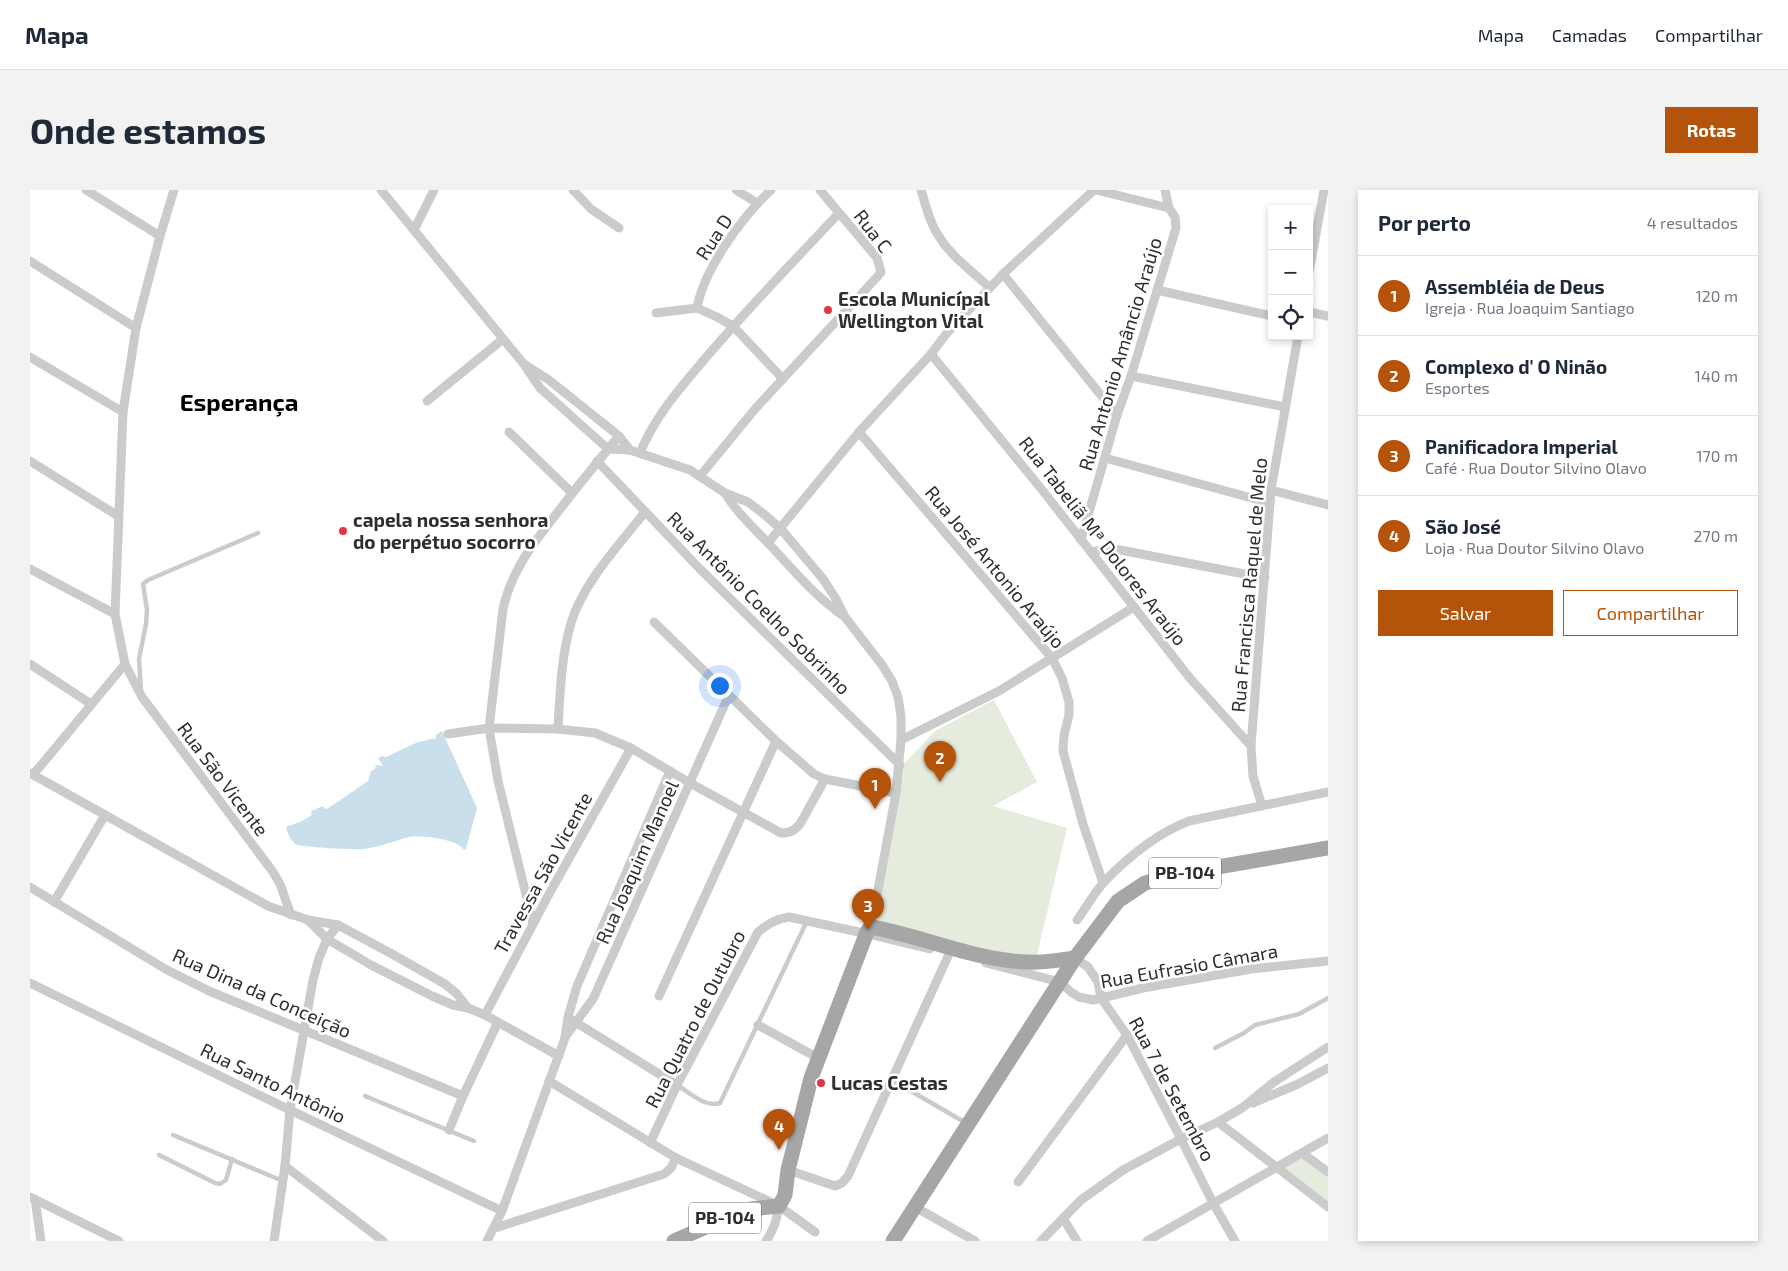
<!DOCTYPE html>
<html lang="pt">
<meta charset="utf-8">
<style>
:root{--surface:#fff;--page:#f2f2f3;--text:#1f2937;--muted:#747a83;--line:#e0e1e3;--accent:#b45309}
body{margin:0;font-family:"Exo 2",sans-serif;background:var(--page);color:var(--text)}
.controls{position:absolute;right:15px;top:15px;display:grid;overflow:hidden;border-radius:0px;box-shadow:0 2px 8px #0003}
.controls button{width:45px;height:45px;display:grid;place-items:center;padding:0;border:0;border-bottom:1px solid var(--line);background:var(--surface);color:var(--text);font:25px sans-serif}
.you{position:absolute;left:689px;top:495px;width:18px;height:18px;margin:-12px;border:4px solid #fff;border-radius:50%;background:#1a73e8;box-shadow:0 0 0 8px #1a73e833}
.badge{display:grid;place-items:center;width:32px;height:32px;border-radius:50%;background:var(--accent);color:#fff;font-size:16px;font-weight:700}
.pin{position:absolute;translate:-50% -41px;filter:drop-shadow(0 1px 2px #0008)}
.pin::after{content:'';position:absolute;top:26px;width:18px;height:15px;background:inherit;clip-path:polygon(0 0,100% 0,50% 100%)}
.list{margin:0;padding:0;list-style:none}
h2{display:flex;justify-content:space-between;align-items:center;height:65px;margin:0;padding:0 20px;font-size:21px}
h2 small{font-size:16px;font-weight:400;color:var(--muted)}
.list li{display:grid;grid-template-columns:32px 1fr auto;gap:15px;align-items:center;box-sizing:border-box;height:80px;padding:0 20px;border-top:1px solid var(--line)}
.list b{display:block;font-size:19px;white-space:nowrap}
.list p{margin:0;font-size:16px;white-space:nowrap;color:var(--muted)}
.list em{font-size:16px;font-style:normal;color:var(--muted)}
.actions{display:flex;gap:10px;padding:15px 20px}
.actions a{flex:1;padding:11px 0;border:1px solid var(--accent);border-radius:0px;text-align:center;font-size:18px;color:var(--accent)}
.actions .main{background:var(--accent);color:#fff}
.icon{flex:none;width:28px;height:28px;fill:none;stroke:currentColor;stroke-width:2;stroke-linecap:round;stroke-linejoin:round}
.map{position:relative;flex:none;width:1298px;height:1051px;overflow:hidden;border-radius:0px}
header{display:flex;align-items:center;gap:30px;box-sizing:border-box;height:70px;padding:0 25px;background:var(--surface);border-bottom:1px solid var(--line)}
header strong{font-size:24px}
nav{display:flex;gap:28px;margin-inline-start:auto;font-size:18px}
.intro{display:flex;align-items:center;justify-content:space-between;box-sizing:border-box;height:120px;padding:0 30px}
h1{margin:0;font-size:35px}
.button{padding:12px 22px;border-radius:0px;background:var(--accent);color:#fff;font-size:18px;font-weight:700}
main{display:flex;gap:30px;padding:0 30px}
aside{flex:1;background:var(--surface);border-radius:0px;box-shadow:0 2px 8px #0003}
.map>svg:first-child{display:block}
.green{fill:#e5ebdd}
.water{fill:#c9dfeb}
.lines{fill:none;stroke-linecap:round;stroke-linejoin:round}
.service{stroke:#cbcbcb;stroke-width:4.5}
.minor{stroke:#cbcbcb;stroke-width:9}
.primary{stroke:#a6a6a6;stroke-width:15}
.poi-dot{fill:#e03647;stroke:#fff;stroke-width:2}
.labels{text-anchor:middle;stroke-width:5;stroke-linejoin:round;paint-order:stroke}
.shield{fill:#fff;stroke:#6d6d6d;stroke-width:1}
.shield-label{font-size:18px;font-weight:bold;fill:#2e2e2e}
.street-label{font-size:19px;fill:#2e2e2e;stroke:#fff}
.poi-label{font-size:19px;font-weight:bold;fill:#2e2e2e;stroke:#fff;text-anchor:start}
.district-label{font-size:24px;font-weight:bold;fill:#000;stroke:#fff}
</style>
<header>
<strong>Mapa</strong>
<nav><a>Mapa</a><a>Camadas</a><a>Compartilhar</a></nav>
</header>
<div class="intro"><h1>Onde estamos</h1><a class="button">Rotas</a></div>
<main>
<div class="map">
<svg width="1298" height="1051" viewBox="0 0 1298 1051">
<rect width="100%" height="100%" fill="#fff"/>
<!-- green -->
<g class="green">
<path d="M964,510L1007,592L963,616L1037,638L1006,769H986L849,733L846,715L871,577L905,541Z"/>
<path d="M1273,967L1298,986V1011L1254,978Z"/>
</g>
<!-- water -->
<path class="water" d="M412,541L447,618L436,659L434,660C428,649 391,645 379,647C365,651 349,657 334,659C326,660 269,657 265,654C260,650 257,642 256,637L272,631L282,625L281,621L293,616L294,618L297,619L338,591L341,581L345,579L346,575L353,576L348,568L352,566L356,567L388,552L406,548V545Z"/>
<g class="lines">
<!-- service -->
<g class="service">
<path d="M111,501L109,469L116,434L117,420L113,394L118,390L228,343"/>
<path d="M1185,858L1214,843L1225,835L1269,824L1298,808"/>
<path d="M862,890L936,933"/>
<path d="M647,895C659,902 675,918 690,913L777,731"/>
<path d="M335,906L444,951"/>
<path d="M143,945L253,991"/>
<path d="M129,965L185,993L190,994L196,990L202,969"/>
</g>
<!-- minor -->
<g class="minor">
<path d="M56,0L130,46"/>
<path d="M144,0L130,46L106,138L93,222L85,424L95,474L112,507L243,682L250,694L261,725"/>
<path d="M351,0L493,173L510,198L578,259L600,260L660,280L695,303L718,312L735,325L751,339L793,389L806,409L815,427L852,475L862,491L868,507L871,526V550L866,603L841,737"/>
<path d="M543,0L561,19L589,38"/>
<path d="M706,0L727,13"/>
<path d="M891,0C896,16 900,34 910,48C922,67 943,82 960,98"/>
<path d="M1135,0L1139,18"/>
<path d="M384,40L404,0"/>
<path d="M0,71L106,138"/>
<path d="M1279,82L1294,0"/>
<path d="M973,84L1087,225"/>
<path d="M1127,100L1242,126"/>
<path d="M667,118C674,79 712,27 741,0"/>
<path d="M1279,122L1298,126"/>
<path d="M626,123L667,118L687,127L703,136L753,189"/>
<path d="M901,164L1013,301L1159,487L1221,556"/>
<path d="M0,167L93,222"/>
<path d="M494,174L519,190L589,246L600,260"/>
<path d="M1101,186L1255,217"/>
<path d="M397,211L473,149"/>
<path d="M479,242L542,303"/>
<path d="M829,242L1022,468L1032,488L1039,512V525L1034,545L1033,561L1053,634L1073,693"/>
<path d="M610,263C625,225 653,195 679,164C721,115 765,70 809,23"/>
<path d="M1075,268L1240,313"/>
<path d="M0,271L88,326"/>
<path d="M567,271L669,378L870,575"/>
<path d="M670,286L725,219L848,86L851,82L847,68L790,0"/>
<path d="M1241,300L1298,315"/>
<path d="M695,303C707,323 724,338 740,355C763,380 785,406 812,425"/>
<path d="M1051,350L1087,225L1101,186L1146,38L1145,27L1139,18L1066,0"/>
<path d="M738,353L829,242L901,164L917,143L973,84L1064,0"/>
<path d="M1062,362L1078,358L1090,360L1235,388"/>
<path d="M0,379L85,424"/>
<path d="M624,432L746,551L784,584L795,589L866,603"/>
<path d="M0,474L61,514"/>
<path d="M528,539C530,504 531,467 541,433C553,393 589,355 615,322"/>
<path d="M418,544L459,538L528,539L565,543L601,558L660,593L751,643C760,643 764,641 770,634L795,589"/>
<path d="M871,550L969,501L1104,417"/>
<path d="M0,583L238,716L278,730L308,735L362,764L415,794L426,803L438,818"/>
<path d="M3,585L95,474"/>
<path d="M1232,616L1223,586L1221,556L1241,300L1268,146"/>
<path d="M0,697L137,780L179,801L433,906"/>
<path d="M24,712L75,625"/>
<path d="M278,730L297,749L341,775L402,806L423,815L438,818L455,825L529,866"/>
<path d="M1047,730C1056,718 1064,703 1074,692C1097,668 1128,643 1159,631L1298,602"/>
<path d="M503,733L468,591L459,538L473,419C482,378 506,350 531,318C550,293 569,270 589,246"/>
<path d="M1045,768L1058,777L1068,792L1071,808L1097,845L1151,949L1183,1013L1205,1051"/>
<path d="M956,773L1030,792L1041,802L1049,807L1063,810L1113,798L1221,779L1298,771"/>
<path d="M0,793L260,920L472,1021"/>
<path d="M629,806L746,551"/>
<path d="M455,825L519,704L601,558"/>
<path d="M542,830L647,895"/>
<path d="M728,835L788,868"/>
<path d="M535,847L563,809L699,505"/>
<path d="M519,891L646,968L749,1016L785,1042"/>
<path d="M1223,913L1268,894L1298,878"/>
<path d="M1188,932L1298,1017"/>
<path d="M419,940L433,906L468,832"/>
<path d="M620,953L647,895L728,742C738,734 746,729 759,727L838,744L900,759"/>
<path d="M1272,963L1298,982"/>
<path d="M255,976L353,1051"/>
<path d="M758,980L805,996L812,993L818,986L919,764"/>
<path d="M988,992L1097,845"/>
<path d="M0,1007L89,1051"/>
<path d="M5,1009L11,1051"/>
<path d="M885,1017L945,1051"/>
<path d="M1033,1028L1047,1051"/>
<path d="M465,1038L634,984L641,978L646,968"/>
<path d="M244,1051L255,976L260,920L283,790L289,768L297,749L308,735"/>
<path d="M457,1051L472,1021L535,848L538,827L547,796L640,581"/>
<path d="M736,1051C744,1040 747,1030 749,1016"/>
<path d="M1011,1051L1051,1010L1093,980L1151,949L1188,932L1212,918L1244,892L1298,857"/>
<path d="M1117,1051L1298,948"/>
</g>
<!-- primary -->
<g class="primary">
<path d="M644,1051L701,1026L721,1019L749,1016L755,1005L758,980L781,888L837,742L841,737C893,746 946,771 999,772C1014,773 1030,770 1045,768"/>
<path d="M863,1051L1045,768L1088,711L1115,693L1153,683L1298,658"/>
</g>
</g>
<!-- markers -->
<g class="poi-dot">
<circle cx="798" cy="120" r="5"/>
<circle cx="313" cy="341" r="5"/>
<circle cx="791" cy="893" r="5"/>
</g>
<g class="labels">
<!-- shield labels -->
<g class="shield">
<rect x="1119" y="667.5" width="72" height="31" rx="4"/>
<rect x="659" y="1012.5" width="72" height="31" rx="4"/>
</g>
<g class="shield-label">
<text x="1155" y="689">PB-104</text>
<text x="695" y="1034">PB-104</text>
</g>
<!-- street labels -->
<g class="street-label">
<text transform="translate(843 41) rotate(52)" y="7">Rua C</text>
<text transform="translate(684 47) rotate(-57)" y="7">Rua D</text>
<text transform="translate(1090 164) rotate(-73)" y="7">Rua Antonio Amâncio Araújo</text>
<text transform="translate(1073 351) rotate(52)" y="7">Rua Tabeliã Mª Dolores Araújo</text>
<text transform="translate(965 377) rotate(50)" y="7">Rua José Antonio Araújo</text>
<text transform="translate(1219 395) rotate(-85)" y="7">Rua Francisca Raquel de Melo</text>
<text transform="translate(729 413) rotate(45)" y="7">Rua Antônio Coelho Sobrinho</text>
<text transform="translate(193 589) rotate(53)" y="7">Rua São Vicente</text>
<text transform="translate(607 672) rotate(-66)" y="7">Rua Joaquim Manoel</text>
<text transform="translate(513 683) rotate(-61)" y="7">Travessa São Vicente</text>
<text transform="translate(1159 776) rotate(-10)" y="7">Rua Eufrasio Câmara</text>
<text transform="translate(232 803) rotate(24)" y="7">Rua Dina da Conceição</text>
<text transform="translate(665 829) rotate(-63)" y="7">Rua Quatro de Outubro</text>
<text transform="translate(243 893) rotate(26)" y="7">Rua Santo Antônio</text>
<text transform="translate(1142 899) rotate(62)" y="7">Rua 7 de Setembro</text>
</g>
<!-- poi labels -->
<g class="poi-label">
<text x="808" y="116">Escola Municípal<tspan x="808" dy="22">Wellington Vital</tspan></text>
<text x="323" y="337">capela nossa senhora<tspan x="323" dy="22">do perpétuo socorro</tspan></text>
<text x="801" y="900">Lucas Cestas</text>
</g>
<!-- district labels -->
<g class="district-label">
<text x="209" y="221">Esperança</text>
</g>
</g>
</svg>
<div class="controls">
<button>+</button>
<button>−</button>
<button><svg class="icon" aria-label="locate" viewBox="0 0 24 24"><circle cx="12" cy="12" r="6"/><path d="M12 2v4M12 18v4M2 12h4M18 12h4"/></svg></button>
</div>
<div class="you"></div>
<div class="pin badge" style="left:845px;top:619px">1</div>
<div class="pin badge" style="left:910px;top:592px">2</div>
<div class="pin badge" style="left:838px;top:740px">3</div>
<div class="pin badge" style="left:749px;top:960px">4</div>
</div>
<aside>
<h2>Por perto<small>4 resultados</small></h2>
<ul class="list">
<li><span class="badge">1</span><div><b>Assembléia de Deus</b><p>Igreja · Rua Joaquim Santiago</p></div><em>120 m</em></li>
<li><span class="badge">2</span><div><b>Complexo d' O Ninão</b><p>Esportes</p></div><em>140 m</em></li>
<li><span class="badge">3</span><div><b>Panificadora Imperial</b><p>Café · Rua Doutor Silvino Olavo</p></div><em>170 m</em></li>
<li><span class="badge">4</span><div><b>São José</b><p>Loja · Rua Doutor Silvino Olavo</p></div><em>270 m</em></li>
</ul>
<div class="actions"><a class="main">Salvar</a><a>Compartilhar</a></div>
</aside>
</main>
